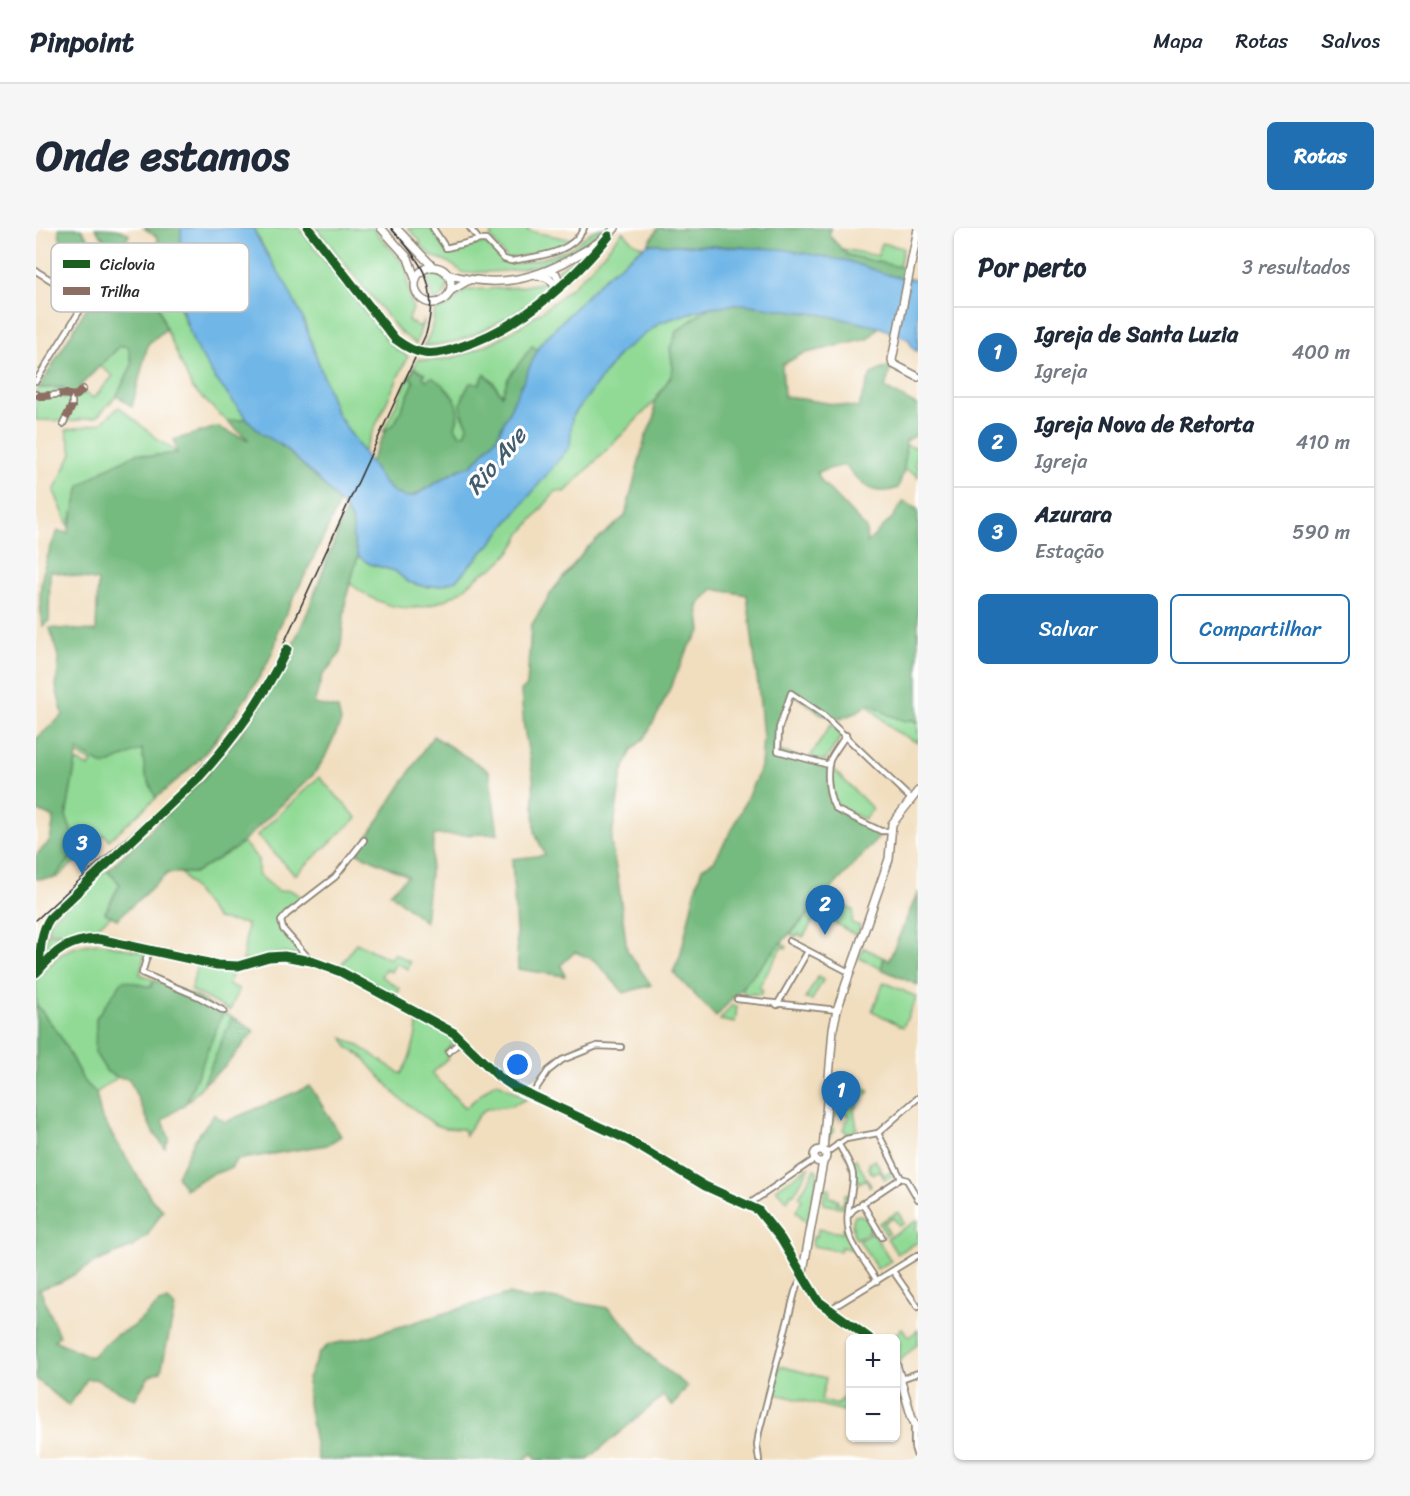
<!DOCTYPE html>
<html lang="pt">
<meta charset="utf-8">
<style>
:root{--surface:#fff;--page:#f6f6f7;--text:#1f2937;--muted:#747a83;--line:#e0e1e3;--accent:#1f6fb2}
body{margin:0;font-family:Sriracha,sans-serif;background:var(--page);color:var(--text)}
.controls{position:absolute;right:18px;bottom:18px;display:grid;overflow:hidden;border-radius:9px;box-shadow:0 2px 4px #0004}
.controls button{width:54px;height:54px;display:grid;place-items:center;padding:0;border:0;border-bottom:2px solid var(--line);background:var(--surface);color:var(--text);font:30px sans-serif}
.you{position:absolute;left:482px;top:837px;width:21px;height:21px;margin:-15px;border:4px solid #fff;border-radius:50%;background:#1a73e8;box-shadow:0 0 0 9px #1a73e833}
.badge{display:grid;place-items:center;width:39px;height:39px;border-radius:50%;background:var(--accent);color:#fff;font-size:20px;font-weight:700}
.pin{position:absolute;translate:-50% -50px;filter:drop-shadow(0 2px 3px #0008)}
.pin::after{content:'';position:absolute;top:32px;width:21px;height:18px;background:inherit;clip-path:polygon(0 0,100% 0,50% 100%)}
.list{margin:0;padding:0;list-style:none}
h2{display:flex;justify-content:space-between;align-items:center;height:78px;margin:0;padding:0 24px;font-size:26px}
h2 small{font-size:20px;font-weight:400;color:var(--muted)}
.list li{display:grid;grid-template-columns:39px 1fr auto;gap:18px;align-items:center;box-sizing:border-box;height:90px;padding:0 24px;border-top:2px solid var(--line)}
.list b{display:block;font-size:22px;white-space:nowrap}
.list p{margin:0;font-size:20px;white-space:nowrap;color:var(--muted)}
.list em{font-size:20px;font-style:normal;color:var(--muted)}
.actions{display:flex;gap:12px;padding:18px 24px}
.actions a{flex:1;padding:14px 0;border:2px solid var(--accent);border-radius:9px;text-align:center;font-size:21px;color:var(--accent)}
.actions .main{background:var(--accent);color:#fff}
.map{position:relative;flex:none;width:882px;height:1232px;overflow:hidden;border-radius:9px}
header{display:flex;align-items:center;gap:36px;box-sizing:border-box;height:84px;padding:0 30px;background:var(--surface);border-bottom:2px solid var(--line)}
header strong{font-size:28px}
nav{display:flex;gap:33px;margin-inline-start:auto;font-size:21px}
.intro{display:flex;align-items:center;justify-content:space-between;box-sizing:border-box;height:144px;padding:0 36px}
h1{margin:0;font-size:42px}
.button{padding:15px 27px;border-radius:9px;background:var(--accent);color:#fff;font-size:21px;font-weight:700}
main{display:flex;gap:36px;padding:0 36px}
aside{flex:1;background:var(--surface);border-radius:9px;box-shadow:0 2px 4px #0004}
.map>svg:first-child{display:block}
.green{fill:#91da95;stroke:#5e8260;stroke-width:1.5}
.forest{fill:#74ba7e;stroke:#507254;stroke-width:1.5}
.water{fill:#70b6e7;stroke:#4e7089;stroke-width:1.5}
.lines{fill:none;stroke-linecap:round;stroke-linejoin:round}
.street-casing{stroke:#8e8475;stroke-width:8}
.secondary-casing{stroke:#8e8475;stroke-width:10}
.street{stroke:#fff;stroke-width:4.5}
.secondary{stroke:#fff;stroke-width:7}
.tram{stroke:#2b2b2b;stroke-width:1.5}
.quiet{stroke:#8d6e63;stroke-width:8;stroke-dasharray:15 8;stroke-linecap:butt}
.cycleway-casing{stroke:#fff;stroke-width:13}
.cycleway{stroke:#1b5e20;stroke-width:9}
.labels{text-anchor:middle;stroke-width:6;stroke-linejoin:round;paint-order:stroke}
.water-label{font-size:24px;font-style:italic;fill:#435c6d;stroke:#fff}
.key{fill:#fff;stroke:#bfbfbf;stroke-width:1.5}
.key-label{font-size:16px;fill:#2b2b2b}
</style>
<header>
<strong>Pinpoint</strong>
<nav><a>Mapa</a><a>Rotas</a><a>Salvos</a></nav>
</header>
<div class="intro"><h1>Onde estamos</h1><a class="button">Rotas</a></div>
<main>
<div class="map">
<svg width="882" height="1232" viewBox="0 0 882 1232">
<rect width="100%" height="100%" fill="#fff"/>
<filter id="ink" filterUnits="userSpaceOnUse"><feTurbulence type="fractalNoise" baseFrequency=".0167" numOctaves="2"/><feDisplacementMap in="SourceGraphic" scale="12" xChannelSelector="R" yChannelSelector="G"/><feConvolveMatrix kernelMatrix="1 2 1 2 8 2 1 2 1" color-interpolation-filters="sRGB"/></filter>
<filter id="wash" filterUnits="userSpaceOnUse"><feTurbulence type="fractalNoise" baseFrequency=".008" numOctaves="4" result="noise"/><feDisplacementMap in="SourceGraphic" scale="24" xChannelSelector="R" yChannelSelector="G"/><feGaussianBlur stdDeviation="1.35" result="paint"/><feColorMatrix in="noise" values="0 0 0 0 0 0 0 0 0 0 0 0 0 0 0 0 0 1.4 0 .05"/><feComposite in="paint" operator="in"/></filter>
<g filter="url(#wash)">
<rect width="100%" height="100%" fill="#f1debf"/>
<!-- green -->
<g class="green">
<path d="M217,0H263L352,113L361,122L372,128L327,225L300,184L267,91Z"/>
<path d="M280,0H337L371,40L372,63L377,81L372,93L384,99L388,91L380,116L363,103Z"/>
<path d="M372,0H394L411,24L447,15C457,18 461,33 472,35C486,38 524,26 536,19C546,12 556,0 568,0L544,19L531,27L507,36L472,43L428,45L410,33L396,28L383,16L385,14Z"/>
<path d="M455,0H489L492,1V3L538,12L519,22L471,31L454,9L457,4Z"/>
<path d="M587,3L597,14L607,19L571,47L505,115L502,122L496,118L466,168L457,153L449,146L425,185L432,197L430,205L424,207L419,199L422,190L387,149L378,154L359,195L347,204L382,131C429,142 507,86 540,55C557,39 572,21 587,3Z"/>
<path d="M566,13L528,52L527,51L521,42Z"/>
<path d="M846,15L867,20L863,39L811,27L806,21L842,28Z"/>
<path d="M394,43C407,42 413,52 410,64L404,70L397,72L390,44Z"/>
<path d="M508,54L512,57C508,72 446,104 430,110C416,115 403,117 388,118L395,103L399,83L412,78L422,68L431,62L484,59Z"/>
<path d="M138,58C149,110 179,150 211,191L191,193L156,160L130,101L121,73Z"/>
<path d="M674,79L642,102L634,120L637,140L635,148L618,174L529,264L520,263L484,307C480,318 468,332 458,339C454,343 455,340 450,343C441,348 433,357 425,363C385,388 350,385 314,355L322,328L334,336L359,343L372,354L390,359L407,357L420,352L455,315L533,218L536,189L584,125L625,94Z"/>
<path d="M84,118H93L96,137L81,167L61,189L36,193L0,192V162L3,160C23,159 40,159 58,170L77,148L64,138Z"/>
<path d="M83,179L124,213L142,225L114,228L36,286L33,299L18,263L36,225L30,202L65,195Z"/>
<path d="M870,217L882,220L879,237L882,239V249L878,245L868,242Z"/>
<path d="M833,474L853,487L882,494V515L857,502L831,476Z"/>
<path d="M795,496L806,507L789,533L774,529Z"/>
<path d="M106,520L110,546L120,570L73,612L68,606L22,649L18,650L42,622L30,588L40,533L53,539L56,534L41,526L42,521Z"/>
<path d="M795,539L837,581L828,591C794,576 797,576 795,539Z"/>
<path d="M283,549L321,590L259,647L221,607Z"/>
<path d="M207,614L222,631V646L242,663L254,662L263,667L264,673C224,701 250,698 265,726L263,728L248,725L207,733L211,696L181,691L145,645H158L200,620Z"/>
<path d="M75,627L77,629L15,686L10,692L7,701L3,696L10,689L9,688L47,653L49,654L55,650L53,647Z"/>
<path d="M70,642L84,656L69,684L75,688L64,696L57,706L46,704L39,708L11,701L16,691Z"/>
<path d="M787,670L817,682L816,695L824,698L821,708L782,685L767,709L762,706L760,709L755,706Z"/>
<path d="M12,704L34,709L23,716L9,727H7Z"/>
<path d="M65,715L109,725L104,746L118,752L71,844L82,849L60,865L47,852L23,806L0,776V752C23,727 29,717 65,715Z"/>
<path d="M320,715L354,731L358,725L374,734L372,741L360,735L355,744L349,741L345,748L364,761L360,767L303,740Z"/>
<path d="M745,715L751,718L750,720L746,719L723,759L727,762L725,766H709L705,761Z"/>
<path d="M828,720L848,730L845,741L823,730Z"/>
<path d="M161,736L198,743L192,757L203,761L194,783L155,762Z"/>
<path d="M782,749L787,752L776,772L769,771Z"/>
<path d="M848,754L881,769L867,799L836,783Z"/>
<path d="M696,777L701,778L699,795L684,792Z"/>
<path d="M190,786L196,789L167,857L150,875L186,787Z"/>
<path d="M380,787L419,811V814L409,824L412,830L396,845L429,880L457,856L461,854L491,871L475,878L450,881L442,888L429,907L427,901L409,900L398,896L362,869L325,827L312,820L307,810L320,816L365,846C374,833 384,802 380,787Z"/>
<path d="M821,856L833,863L818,883L821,900L819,901V904L811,906L807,901L814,888L803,882L794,898L798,901L791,913L795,878L819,879Z"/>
<path d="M820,931L835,958L834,959L830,951L823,955L813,934Z"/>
<path d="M839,932L848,947L858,942L861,948H855L849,952L843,942L836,946L832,939L834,937L833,935Z"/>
<path d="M774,938L758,966L755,965L751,973L740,961Z"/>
<path d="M779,941L782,945L772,996L760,983L766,971L763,969Z"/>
<path d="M789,960L794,961L793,969L802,971L801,975L807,976L809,966H813L810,980L787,976Z"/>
<path d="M862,984L868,995L863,998L858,990L848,995L853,1005L850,1007L843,995Z"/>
<path d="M824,987L829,989L837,1001L820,1011C816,1004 815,994 819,988Z"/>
<path d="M882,992V997L879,999L882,1004V1014L861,1026L851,1010Z"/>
<path d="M808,999L819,1022L805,1019L804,1023L776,1018L777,1009H781L782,1001L806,1005Z"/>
<path d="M837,1004L855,1033L841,1041L823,1012Z"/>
<path d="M866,1100L873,1109L882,1102V1115L863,1134L860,1127V1110H857Z"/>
<path d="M744,1138L790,1150L785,1172L801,1177L814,1160V1182L812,1184L736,1165Z"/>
</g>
<!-- forest -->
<g class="forest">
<path d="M23,0H45L54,13L52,14L61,24L70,18V14L59,0C71,0 83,0 93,6L92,10L71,46L88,62L99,66L125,30L121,9L108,0H145V25L138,58L121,73L130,101L112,116L96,179L81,167L96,137L92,118H84L44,158L47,164L42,169L28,170L27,159L3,160L55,72L76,61L45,20L24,11Z"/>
<path d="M622,0H795L793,7L811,27L869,40L868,50L707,19L612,16Z"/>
<path d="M706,76L788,87L843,99L832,111L766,126L746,137L748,168L822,180L835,146L853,138L855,139L849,160L882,178V206L870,213L868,242L862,260C836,270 825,256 809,237L781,244L786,254L830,300L831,315L856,290L868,273L882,282V494L875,491L871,494L853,487L834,475L819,485L804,491L786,486L755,465L743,500L742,523L793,537V567L803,583L846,606L745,715L680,789L637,744L644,729L660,659L666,640L678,633L699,596L725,539L727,509L723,466L711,367L677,361L662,378L665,403L653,419L624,482L609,509L596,522L586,545L575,615L582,651L591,722L615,757L588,765L558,732L539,724L525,737L529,748L482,741L476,631L509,627L499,605L497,549L488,500L485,463L491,458L495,398L517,362L551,320L589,288L609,210L619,188L618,174L635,148L637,140L634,120L642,102L674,79Z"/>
<path d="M496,118L502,122L461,209L436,237L422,242L377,268L369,269L359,265L348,255L334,234L350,202L359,195L378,154L374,149L379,140L389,146L387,149L390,152L396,149C414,161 428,176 419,199L424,207L430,205L432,197C421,179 424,172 434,155L443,156L449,145L466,167L472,150Z"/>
<path d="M211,191C223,203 237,210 249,221C268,237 286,255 303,274C285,318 262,360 241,404C245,427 183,510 165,529C152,544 135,557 120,570L109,546L106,521L68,538L42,522L30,588L42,622L18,650L0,651V627L14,613L18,590L0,582V511L27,487L20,459L23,432L14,400L60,403L62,353L14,343L13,393L7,398C0,366 7,333 22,303L32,305L44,258L68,242L102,225L114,228L141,225L138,212L181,199L213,212L191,193Z"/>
<path d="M310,282L317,296V309L322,328L310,370L304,426L286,448L278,476L302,481L305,494L288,531L277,547L200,620L158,645H132L81,691L69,685L84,656L72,642L168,550L217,490L253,425L272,383Z"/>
<path d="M397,508L453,543L462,606L398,607L389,694L354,665L372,648L321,625Z"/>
<path d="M882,664V757L845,741L848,730L853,732Z"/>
<path d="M87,752L115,759L118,752L162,770L184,783L186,787L150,875L127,892L133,911L129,920L117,904L93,851L82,849L71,844L59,825L60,790Z"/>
<path d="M0,776L23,806L47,852L60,865L65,888L116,972L127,982L111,1008L96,1019L62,1033L25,1054L4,1061L23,1108L18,1112L55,1129L80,1107L97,1099L123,1075L132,1072L139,1079L125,1143L113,1148L99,1171L59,1151H51L33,1178L0,1151Z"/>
<path d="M196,789L219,803L190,837L167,857Z"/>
<path d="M274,858L305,908L291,917L200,932L195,940L174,947L149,961L141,948L158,913L178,886L189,894Z"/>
<path d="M472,1066L493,1071L515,1070L572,1080L591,1098L610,1124L624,1137L651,1158L637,1178L627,1168L551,1232H501L496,1225L489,1232H282L272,1176V1150L283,1126L292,1117L333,1108Z"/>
</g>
<!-- water -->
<path class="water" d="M145,0H217L226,18L250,56L267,91L300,184L348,255L359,265L369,269L378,268L422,242L436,237L461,209L505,115L571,47L612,16L745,21L812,33L859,49L882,52V123L878,122L872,111L843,99L788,87L706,76L674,79L625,94L584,125L536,189L534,218L455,315L420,352L407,357L390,359L372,354L359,343L334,336L322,328L317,309V296L310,282L282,251L247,218L226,206L211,191L178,149L158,116L138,58L145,25Z"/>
</g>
<g filter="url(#ink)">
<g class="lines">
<!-- street casing -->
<g class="street-casing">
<g id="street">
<path d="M397,0L410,20L443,12"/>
<path d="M434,0L443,12H450L468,31L475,33C501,28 535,27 548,0"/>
<path d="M0,43L46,71V79L0,153"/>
<path d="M0,166L4,168L30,166L36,168V178L27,196"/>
<path d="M36,168L41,167L47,161"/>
<path d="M810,507C805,515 798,524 794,532C790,544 792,573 801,582L845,603H855"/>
<path d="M793,537L742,523L743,500L755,465L786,486L874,570"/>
<path d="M753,713L815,745"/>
<path d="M113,722L106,745L163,769L188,783"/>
<path d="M275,733L247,701L245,693L251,686L299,649L328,612"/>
<path d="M3,742C4,725 4,704 14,690L164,548C200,509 228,468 251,421"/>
<path d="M701,771L801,782"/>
<path d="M741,777L772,723"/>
<path d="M413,824L425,813"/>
<path d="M495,868L512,843L526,832L561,818L585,819"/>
<path d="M842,905L865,950L871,952L882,971"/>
<path d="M802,915C807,925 817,938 817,949C817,968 808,985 813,1005C816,1019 833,1039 841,1053"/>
<path d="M790,925L810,911L842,905L882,870"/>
<path d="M826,975L846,1009"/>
<path d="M713,976L779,931"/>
<path d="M812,988L817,982L865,950"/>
<path d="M857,1043L882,1079"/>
<path d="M793,1082L882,1027"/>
<path d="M865,1151L882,1145"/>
<path d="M878,1196V1219L882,1232"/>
<path d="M723,1232L721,1217L723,1204L759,1064L766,1048"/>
</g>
</g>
<!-- secondary casing -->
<g class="secondary-casing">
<g id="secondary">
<path d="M272,0L359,111C367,117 377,124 388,125C399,127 413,123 424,119C483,100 534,55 573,8"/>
<path d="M345,0L372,30L379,50"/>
<path d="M360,0L396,38"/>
<path d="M882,1L856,132L857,136L882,149"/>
<circle cx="397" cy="57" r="18"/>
<path d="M512,43L520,46L525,58"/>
<path d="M411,46C461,61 501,52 545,25C558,18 570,11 579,0"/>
<path d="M501,48C512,47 517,53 520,62"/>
<path d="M414,63L433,52"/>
<path d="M0,745C20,722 32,712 63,711L181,737L202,738L233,729L248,728L275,733L305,744L418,805L462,848L478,859L592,912L669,958L722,982L745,1011L782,1073L833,1110"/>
<circle cx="784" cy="928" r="6"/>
<path d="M787,922L797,801L801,782L853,631L856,596L882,563"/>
<path d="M766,1048L787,934"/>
<path d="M860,1136L876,1190L882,1202"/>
</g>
</g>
<!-- street -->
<use href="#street" class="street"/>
<!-- secondary -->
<use href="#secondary" class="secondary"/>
<!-- tram -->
<path class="tram" d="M0,692L148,557L191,509L211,483L228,455L243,426L390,106C404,57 386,35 355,0"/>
<!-- quiet -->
<g class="quiet">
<path d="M0,166L4,168L30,166L36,168V178L27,196"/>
<path d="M36,168L41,167L47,161"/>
</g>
<!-- cycleway casing -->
<g class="cycleway-casing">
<g id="cycleway">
<path d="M272,0L359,111C367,117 377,124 388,125C399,127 413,123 424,119C483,100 534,55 573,8"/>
<path d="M3,742C4,725 4,704 14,690L164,548C200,509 228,468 251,421"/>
<path d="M0,745C20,722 32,712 63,711L181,737L202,738L233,729L248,728L275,733L305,744L418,805L462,848L478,859L592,912L669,958L722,982L745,1011L782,1073L833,1110"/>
</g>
</g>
<!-- cycleway -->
<use href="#cycleway" class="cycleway"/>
</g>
</g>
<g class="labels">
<!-- water labels -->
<g class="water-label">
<text transform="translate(460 233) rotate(-50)" y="8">Rio Ave</text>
</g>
</g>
<!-- legend -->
<rect x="15" y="15" width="198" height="69" rx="9" class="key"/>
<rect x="27" y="32" width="27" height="8" fill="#1b5e20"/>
<rect x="27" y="59" width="27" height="8" fill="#8d6e63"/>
<g class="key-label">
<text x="64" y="42">Ciclovia</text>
<text x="64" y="69">Trilha</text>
</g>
</svg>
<div class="controls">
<button>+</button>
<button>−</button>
</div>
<div class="you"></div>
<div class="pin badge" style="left:805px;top:893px">1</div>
<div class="pin badge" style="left:789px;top:707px">2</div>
<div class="pin badge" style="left:46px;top:646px">3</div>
</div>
<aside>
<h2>Por perto<small>3 resultados</small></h2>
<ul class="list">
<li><span class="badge">1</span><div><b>Igreja de Santa Luzia</b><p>Igreja</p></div><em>400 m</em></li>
<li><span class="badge">2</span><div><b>Igreja Nova de Retorta</b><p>Igreja</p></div><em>410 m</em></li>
<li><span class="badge">3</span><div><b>Azurara</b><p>Estação</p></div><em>590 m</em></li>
</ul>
<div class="actions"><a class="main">Salvar</a><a>Compartilhar</a></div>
</aside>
</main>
